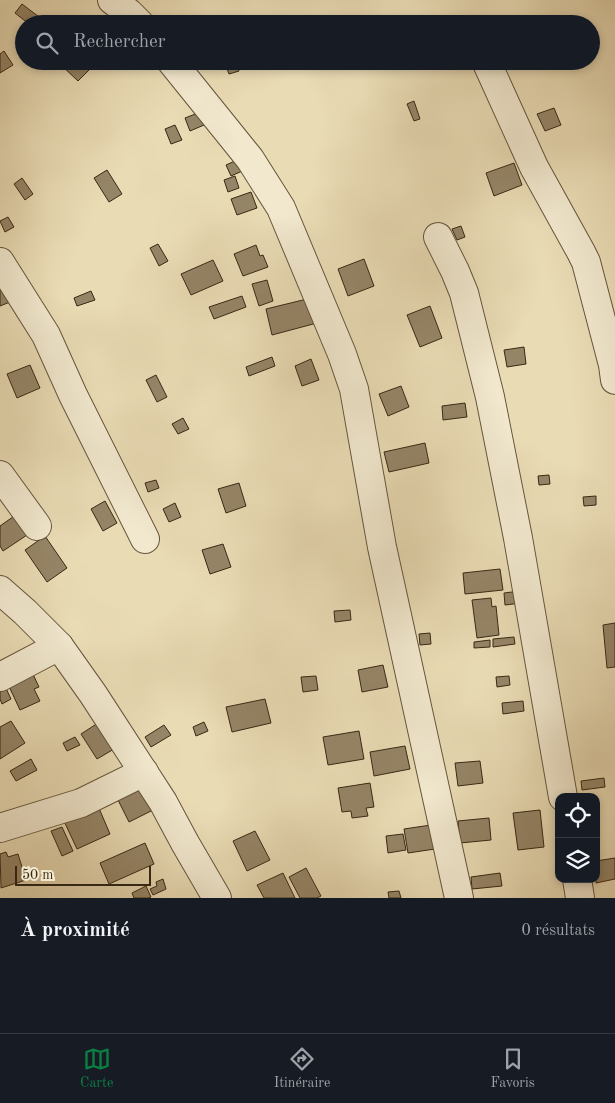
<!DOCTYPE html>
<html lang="fr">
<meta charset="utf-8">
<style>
:root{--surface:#171b24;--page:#20242c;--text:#f1f3f6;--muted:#9ea1a6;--line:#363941;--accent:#0b8043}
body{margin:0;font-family:"Old Standard TT",serif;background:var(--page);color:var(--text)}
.controls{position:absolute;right:15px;bottom:15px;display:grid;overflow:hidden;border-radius:10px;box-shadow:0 2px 8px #0003}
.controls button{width:45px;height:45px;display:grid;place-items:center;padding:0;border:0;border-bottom:1px solid var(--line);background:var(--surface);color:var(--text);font:25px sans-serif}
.scale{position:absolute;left:15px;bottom:12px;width:136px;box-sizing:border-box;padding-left:5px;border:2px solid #392814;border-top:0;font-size:14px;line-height:18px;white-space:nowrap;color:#392814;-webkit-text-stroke:4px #f1e8ce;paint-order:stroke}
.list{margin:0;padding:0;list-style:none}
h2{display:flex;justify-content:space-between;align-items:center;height:65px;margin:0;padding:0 20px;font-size:21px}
h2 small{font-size:16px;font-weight:400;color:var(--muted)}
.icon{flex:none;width:28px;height:28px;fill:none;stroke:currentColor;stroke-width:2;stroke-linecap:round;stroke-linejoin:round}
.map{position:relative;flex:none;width:615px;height:898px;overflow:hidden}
.search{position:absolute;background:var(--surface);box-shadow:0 2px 8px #0003;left:15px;right:15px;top:15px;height:55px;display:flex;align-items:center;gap:12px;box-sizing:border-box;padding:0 18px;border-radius:28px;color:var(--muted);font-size:19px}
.sheet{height:135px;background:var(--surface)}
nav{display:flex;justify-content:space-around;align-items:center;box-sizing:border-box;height:70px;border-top:1px solid var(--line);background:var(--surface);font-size:14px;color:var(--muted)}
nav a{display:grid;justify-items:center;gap:2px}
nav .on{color:var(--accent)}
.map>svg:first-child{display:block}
.building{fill:#958567;stroke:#392814}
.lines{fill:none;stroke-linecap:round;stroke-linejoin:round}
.minor-casing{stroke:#65553c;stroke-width:30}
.minor{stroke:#f1e8ce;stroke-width:28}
</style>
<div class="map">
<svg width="615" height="898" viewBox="0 0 615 898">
<rect width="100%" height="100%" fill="#e9dbb4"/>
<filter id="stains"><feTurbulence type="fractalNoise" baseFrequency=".004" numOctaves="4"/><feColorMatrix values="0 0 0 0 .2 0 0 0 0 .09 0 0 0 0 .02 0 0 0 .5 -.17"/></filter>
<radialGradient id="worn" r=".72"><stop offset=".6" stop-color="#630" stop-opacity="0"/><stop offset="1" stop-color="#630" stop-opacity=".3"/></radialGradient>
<!-- building -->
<g class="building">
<path d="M22,4L47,23V24H29L15,13Z"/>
<path d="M4,51L13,65L0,73V54Z"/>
<path d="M64,61H84L91,68L78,81L61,65Z"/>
<path d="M236,62L239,71L229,74L226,66Z"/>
<path d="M414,101L420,119L414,121L407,104Z"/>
<path d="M554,108L561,125L545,131L537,114Z"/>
<path d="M198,113L204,125L190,131L185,118Z"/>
<path d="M175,125L182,140L171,144L165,129Z"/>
<path d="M244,157L249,168L231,176L226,165Z"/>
<path d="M514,163L522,185L494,196L486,173Z"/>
<path d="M107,170L122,194L109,202L94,178Z"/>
<path d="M235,176L239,188L228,192L224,180Z"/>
<path d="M22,178L33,194L25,200L14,184Z"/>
<path d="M251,192L257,208L237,215L231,199Z"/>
<path d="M8,217L14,227L5,232L0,221Z"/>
<path d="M461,226L465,237L457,240L452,229Z"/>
<path d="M158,244L168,261L159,266L150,248Z"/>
<path d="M256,245L260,256L263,255L268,267L243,276L234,254Z"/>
<path d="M364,259L374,286L348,296L338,269Z"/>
<path d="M213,260L223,281L191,295L181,274Z"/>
<path d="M267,280L273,301L259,306L252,284Z"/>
<path d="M0,286L15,300L0,306Z"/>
<path d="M91,291L95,300L77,306L74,298Z"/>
<path d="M242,296L246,307L214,319L209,307Z"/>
<path d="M311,298L317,323L272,335L266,309Z"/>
<path d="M430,306L442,338L420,347L407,315Z"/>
<path d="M524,347L526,364L507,367L504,350Z"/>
<path d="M272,357L275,366L249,376L246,367Z"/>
<path d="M311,359L319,380L302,386L295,366Z"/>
<path d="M30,365L40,388L17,398L7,374Z"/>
<path d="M156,375L167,397L157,402L146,380Z"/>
<path d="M401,386L409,407L388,416L379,394Z"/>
<path d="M465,403L467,417L443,420L442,406Z"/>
<path d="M183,418L189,429L178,434L172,424Z"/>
<path d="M425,443L429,463L389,472L384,452Z"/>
<path d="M549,475L550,484L539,485L538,476Z"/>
<path d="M156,480L159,488L148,492L145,483Z"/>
<path d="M239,483L246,506L226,513L218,489Z"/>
<path d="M596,496V505L584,506L583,497Z"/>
<path d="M105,501L117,523L103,531L91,509Z"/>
<path d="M175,503L181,517L169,522L163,509Z"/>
<path d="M20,512L33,531L3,551L0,546V526Z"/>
<path d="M45,536L67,568L47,582L25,550Z"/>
<path d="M223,544L231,567L210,574L202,550Z"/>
<path d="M500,569L503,590L465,594L463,573Z"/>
<path d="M520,591L521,603L505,605L504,593Z"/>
<path d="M491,598L492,607L496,606L499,635L477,638L472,600Z"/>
<path d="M350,610L351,620L335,622L334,611Z"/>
<path d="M615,623V667L607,668L603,625Z"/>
<path d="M430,633L431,644L420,645L419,634Z"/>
<path d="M514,637L515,644L493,647V639Z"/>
<path d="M490,640V647L474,648V642Z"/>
<path d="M383,665L388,687L362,692L358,670Z"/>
<path d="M31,670L39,687L34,689L40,701L20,710L7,682Z"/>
<path d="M316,676L318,690L303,692L301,677Z"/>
<path d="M509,676L510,685L497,687L496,677Z"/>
<path d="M3,682L11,699L2,704L0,699V684Z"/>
<path d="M265,699L271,723L232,732L226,707Z"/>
<path d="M523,701L524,711L503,714L502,703Z"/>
<path d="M11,721L25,743L0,759V727Z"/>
<path d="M204,722L208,731L196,736L193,727Z"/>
<path d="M98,723L114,749L97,759L81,734Z"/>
<path d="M164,725L171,735L151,747L145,737Z"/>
<path d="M359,731L364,759L328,765L323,737Z"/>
<path d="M75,737L80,745L67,751L63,743Z"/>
<path d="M405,746L410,769L374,776L370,752Z"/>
<path d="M31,759L37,770L16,781L10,771Z"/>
<path d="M480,761L483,783L458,786L455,763Z"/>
<path d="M604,778L605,787L582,790L581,781Z"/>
<path d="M136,779L157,808L129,822L113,790Z"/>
<path d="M370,783L374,807L366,808L368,816L352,818L351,811L342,812L338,788Z"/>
<path d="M98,806L110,834L77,849L64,821Z"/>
<path d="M540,810L544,847L518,850L513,813Z"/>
<path d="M489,818L491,840L460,843L458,821Z"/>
<path d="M431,825L435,849L408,853L404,829Z"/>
<path d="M62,827L73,851L62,856L51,831Z"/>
<path d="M255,831L270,860L247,871L233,841Z"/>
<path d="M403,834L406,850L388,853L386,836Z"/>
<path d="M145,843L154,864L109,884L100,863Z"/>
<path d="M6,852L8,857L18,854L26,880L1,888L0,854Z"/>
<path d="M615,858V879L596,883V861Z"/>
<path d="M306,868L321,896L317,898H300L289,877Z"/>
<path d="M283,873L295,898H264L257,885Z"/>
<path d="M500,873L502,886L472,889L471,877Z"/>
<path d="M163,879L166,889L153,895L150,889L157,886L156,882Z"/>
<path d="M146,886L151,897L148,898H134L132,893Z"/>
<path d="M399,891L401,898H389L388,892Z"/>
</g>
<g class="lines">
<!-- minor casing -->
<g class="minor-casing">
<g id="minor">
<path d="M112,0L129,13L140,24"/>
<path d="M171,61L250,159L281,208L342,354L354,389L382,547L459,898"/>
<path d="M486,61L534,167L581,252L586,262L613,365L615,380"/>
<path d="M438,237L455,271L464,293L490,397L518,538L563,797"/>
<path d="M0,262L46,335L73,395L145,539"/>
<path d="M0,475L37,526"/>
<path d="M0,590L25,612L59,646L93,694L163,802L185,843L217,898"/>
<path d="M0,677L59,646"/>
<path d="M0,828L81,803L144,772"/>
<path d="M577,879L580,898"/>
</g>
</g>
<!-- minor -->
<use href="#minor" class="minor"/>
</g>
<rect width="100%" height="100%" filter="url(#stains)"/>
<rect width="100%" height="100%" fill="url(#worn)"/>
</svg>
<div class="controls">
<button><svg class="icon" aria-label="locate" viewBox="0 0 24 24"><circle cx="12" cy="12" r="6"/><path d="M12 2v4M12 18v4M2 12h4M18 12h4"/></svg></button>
<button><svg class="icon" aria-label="layers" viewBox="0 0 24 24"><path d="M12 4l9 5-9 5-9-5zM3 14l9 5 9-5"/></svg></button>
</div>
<div class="scale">50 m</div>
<div class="search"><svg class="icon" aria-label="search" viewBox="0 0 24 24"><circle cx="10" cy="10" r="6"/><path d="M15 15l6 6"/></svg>Rechercher</div>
</div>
<section class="sheet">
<h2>À proximité<small>0 résultats</small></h2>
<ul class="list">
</ul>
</section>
<nav>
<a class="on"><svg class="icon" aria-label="map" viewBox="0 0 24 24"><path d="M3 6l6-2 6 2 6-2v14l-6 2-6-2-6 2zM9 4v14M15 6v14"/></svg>Carte</a>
<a><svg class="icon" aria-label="directions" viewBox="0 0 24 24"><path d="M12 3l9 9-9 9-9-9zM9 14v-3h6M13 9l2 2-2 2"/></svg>Itinéraire</a>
<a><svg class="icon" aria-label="saved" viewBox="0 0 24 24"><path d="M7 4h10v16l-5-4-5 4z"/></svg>Favoris</a>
</nav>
